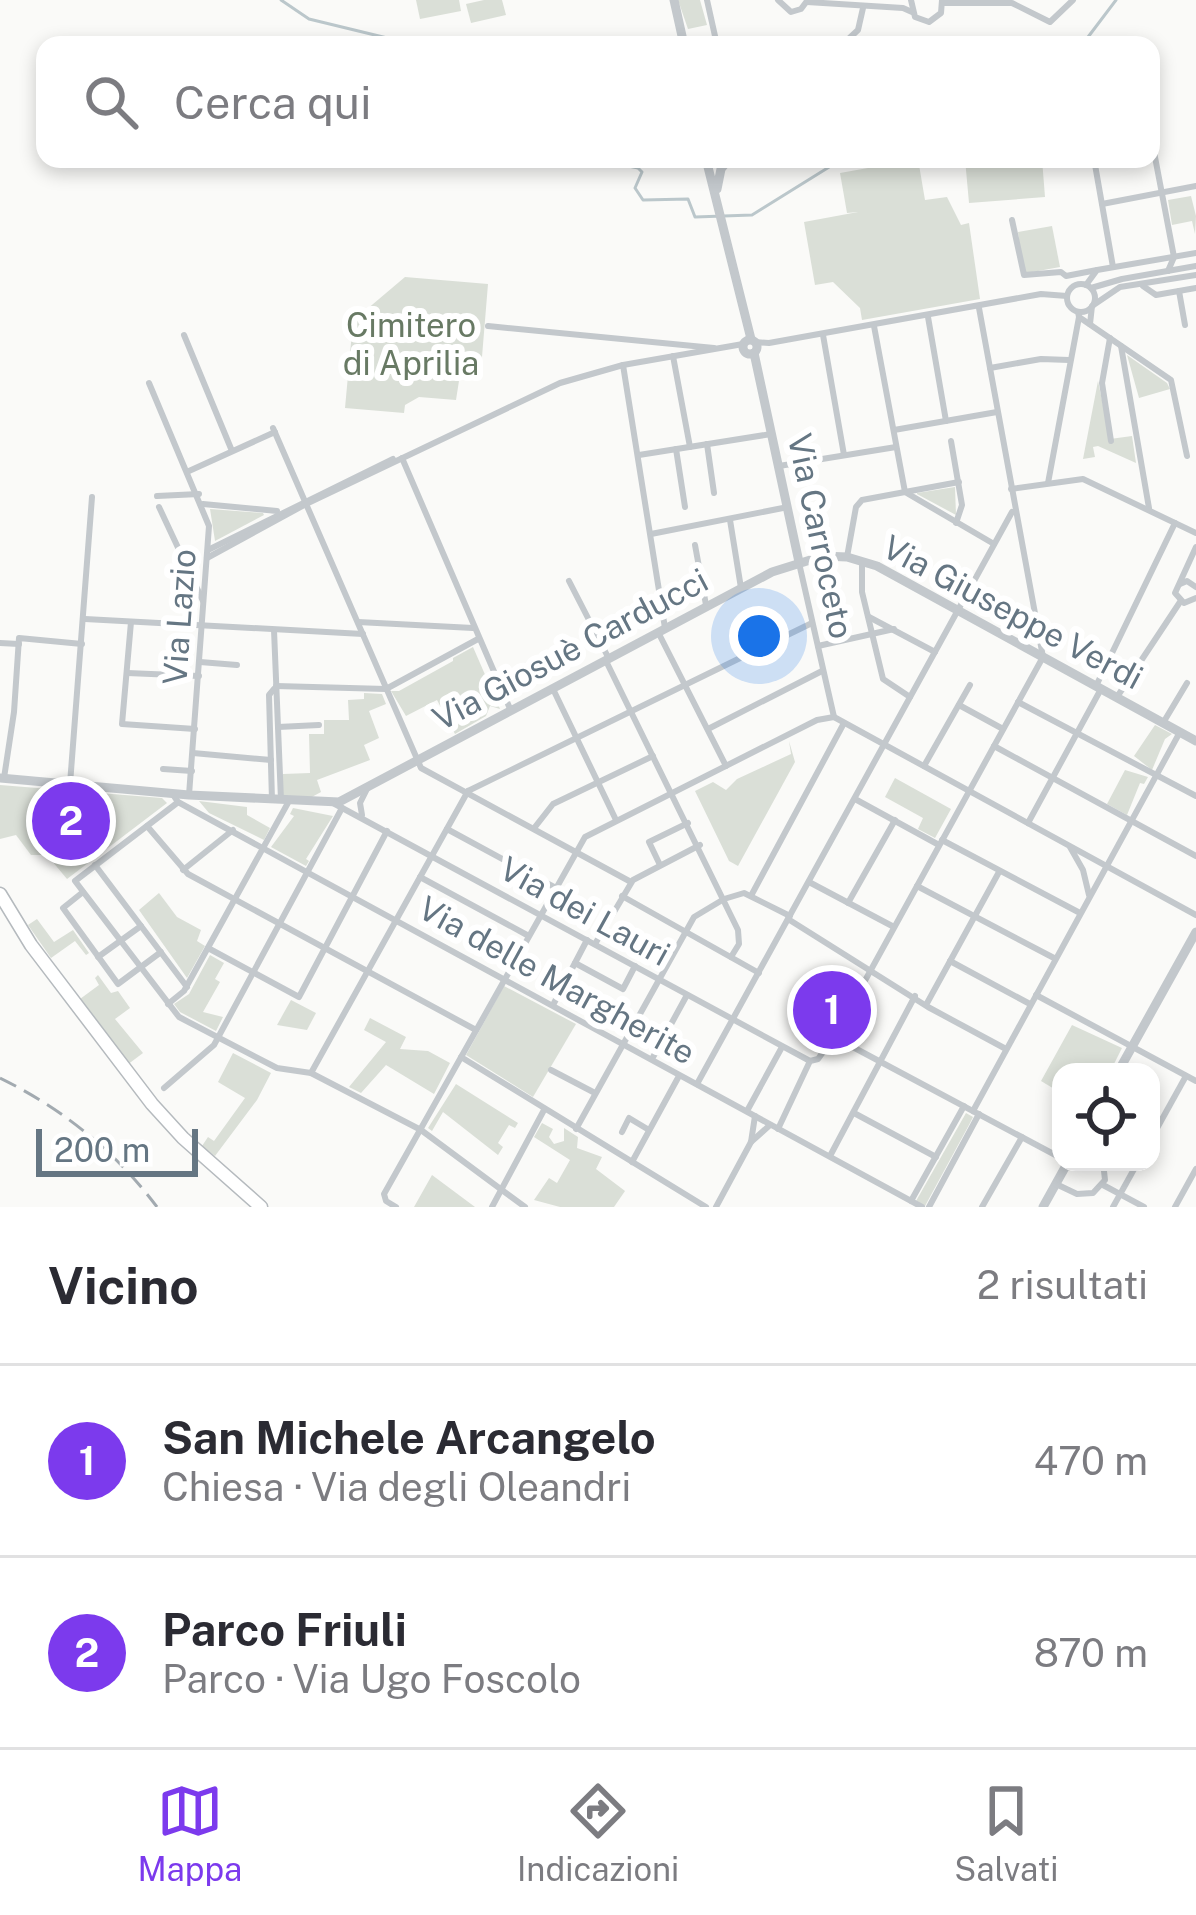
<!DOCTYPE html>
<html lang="it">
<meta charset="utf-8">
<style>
:root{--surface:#fff;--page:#f2f2f3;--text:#2b2b33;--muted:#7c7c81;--line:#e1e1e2;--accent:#7c3aed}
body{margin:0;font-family:"Public Sans",sans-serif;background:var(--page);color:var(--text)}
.controls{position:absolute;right:36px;bottom:36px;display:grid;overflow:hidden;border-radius:24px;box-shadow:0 6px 18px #0003}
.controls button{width:108px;height:108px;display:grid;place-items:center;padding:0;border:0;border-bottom:3px solid var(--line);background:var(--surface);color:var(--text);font:60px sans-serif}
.scale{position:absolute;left:36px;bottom:30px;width:162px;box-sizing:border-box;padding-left:12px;border:6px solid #657683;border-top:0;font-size:33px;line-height:42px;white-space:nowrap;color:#657683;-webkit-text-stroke:9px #fff;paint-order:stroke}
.you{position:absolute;left:759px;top:636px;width:42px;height:42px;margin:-30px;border:9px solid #fff;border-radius:50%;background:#1a73e8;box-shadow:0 0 0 18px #1a73e833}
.badge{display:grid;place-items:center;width:78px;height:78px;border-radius:50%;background:var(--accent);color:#fff;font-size:39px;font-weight:700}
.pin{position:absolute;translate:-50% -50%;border:6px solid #fff;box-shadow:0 3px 12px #0006}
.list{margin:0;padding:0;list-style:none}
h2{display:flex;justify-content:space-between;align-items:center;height:156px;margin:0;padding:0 48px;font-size:51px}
h2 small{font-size:39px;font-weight:400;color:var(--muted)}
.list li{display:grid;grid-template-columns:78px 1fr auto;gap:36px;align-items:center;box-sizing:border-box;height:192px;padding:0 48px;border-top:3px solid var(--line)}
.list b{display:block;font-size:45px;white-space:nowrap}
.list p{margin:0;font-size:39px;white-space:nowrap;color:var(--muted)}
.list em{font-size:39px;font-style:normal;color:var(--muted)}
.icon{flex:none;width:66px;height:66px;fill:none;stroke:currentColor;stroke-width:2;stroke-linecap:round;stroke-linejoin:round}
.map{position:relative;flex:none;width:1196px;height:1207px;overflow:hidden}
.search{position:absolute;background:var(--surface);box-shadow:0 6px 18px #0003;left:36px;right:36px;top:36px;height:132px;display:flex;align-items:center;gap:30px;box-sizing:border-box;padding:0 42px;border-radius:24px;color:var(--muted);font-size:45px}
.sheet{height:540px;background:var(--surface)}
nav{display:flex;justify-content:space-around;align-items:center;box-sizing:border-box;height:168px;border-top:3px solid var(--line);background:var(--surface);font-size:33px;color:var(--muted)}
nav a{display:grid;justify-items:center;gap:6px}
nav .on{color:var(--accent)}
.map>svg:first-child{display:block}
.green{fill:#dadfd7}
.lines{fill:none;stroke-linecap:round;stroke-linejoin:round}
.stream{stroke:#bbc7cb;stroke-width:3}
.primary-casing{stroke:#b5babe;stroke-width:15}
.minor{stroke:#c3c8cc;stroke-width:6}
.tertiary{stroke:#c3c8cc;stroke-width:9}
.primary{stroke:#fff;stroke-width:12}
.rail{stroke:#a2aab0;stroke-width:3;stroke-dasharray:18 9;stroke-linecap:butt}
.labels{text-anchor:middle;stroke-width:12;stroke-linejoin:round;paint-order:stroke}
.park-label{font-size:33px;fill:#687a64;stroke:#fff}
.street-label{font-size:33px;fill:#657683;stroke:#fff}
</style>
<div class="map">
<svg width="1196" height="1207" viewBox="0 0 1196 1207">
<rect width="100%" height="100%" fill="#fafaf8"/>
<!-- green -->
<g class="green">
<path d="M416,0H459L461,11L420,19Z"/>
<path d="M484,0H502L506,15L471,23L466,4Z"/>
<path d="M678,0H700L707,25L688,29Z"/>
<path d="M918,159L925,200L947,197L961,225L969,223L980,299L862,320L860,308L833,282L815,285L804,222L858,212L847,213L840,173Z"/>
<path d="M965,159H1042L1045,197L969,203Z"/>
<path d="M1191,196L1196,216L1195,234L1192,221L1172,225L1168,200Z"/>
<path d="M1052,226L1060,267L1027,273L1022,268L1018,232Z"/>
<path d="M405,277L488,284L481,369L461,368L456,400L419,397L405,405L404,413L345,408L353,321Z"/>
<path d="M1127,355L1167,383L1170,389L1139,398Z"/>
<path d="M1098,381L1110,439L1132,436L1136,463L1098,446L1093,447L1095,457L1083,459Z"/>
<path d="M955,487L956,515L917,494V493Z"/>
<path d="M210,509L263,513L264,515L215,541Z"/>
<path d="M473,647L500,709L490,706L486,716L455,734L437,700L406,716L391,691H399L453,661V658Z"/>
<path d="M364,693L382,694L386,704L369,711L379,738L364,745L370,760L317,780L321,792L310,798L283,796V774L310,773L309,734H324V720H349L348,700L364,699Z"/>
<path d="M1155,725L1172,734L1165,739L1152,770L1134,756Z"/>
<path d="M789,741L795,762L738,866L729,861L695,791L713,782L726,790L737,779L791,754Z"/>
<path d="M1125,770L1148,777L1144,784L1140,783L1127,815L1107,804Z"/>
<path d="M895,778L951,809L935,838L918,829L923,818L885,797Z"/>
<path d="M0,785L162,798L167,803L67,879L47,855H31L16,835L0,839Z"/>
<path d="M199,801L247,807V815L270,828L264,840L209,813Z"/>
<path d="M293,808L333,816L306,859L309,861L306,866L271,847L294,816L290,814Z"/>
<path d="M159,893L177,917L201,930L197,941L205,946L187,978L139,910Z"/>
<path d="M37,919L54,942L73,930L89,953L86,955L75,941L51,958L28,925Z"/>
<path d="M210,955L224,963L215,979L220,982L203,1012L223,1017L216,1031L180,1012L174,1004L189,994Z"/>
<path d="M98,975L111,993L118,991L130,1008L115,1019L143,1053L127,1065L80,999L99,985L95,978Z"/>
<path d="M504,986L576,1024L533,1097L466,1055Z"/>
<path d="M291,1000L316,1013L307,1030L277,1025Z"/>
<path d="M370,1018L406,1037L400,1049L428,1051L450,1063L434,1094L386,1065L361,1093L349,1087L386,1042L364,1030Z"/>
<path d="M1072,1025L1122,1048L1110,1072H1061V1093L1041,1081Z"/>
<path d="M233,1053L271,1073L257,1100L215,1156L202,1146L208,1137L214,1141L245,1098L218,1082Z"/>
<path d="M456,1084L518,1123L515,1128L509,1125L498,1143L503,1147L498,1155L443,1112L432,1131L428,1128Z"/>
<path d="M966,1113L973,1117L970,1123L925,1206L916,1201Z"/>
<path d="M542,1123L553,1129L549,1137L554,1144L564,1141V1128L578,1137L577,1148L602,1157L596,1169L625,1191L614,1207H560L534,1200L549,1178L557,1183L570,1160L534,1137Z"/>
<path d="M432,1175L475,1207H414Z"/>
</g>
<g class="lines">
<!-- stream -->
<g class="stream">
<path d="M281,0L309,19L416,45"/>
<path d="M1082,45L1116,0"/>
<path d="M595,159L638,168L642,172L635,188L643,200L688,199L695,217L752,215L842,159"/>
</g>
<!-- primary casing -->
<g class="primary-casing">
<path id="primary" d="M0,894L31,945L152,1104L183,1138L261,1207"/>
</g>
<!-- minor -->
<g class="minor">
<path d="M707,0L717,45"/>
<path d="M778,0L791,12L801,9L807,1"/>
<path d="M911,0L915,17L929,22L941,13L942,0"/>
<path d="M807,2L903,8L912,12"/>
<path d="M943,3H1012L1050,22L1073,0"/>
<path d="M842,45L858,30L863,8"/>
<path d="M1151,136L1174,257L1168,271"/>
<path d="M1094,159L1113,267"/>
<path d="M1102,204L1196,186"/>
<path d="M1012,220L1024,275L1061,272L1066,276L1097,270"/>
<circle cx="1081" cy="298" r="14"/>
<path d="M1086,285L1097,270L1196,253"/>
<path d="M1143,286L1156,295L1196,288"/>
<path d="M1091,288L1122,279L1196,266"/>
<path d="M1179,291L1185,325"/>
<path d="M1078,312L1079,317L1171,380L1187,456"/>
<path d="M928,317L946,421"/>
<path d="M1090,324L1092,306L1120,287L1196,275"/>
<path d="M488,326L714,348"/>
<path d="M874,326L905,492"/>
<path d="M184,335L232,451"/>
<path d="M823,335L844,455"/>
<path d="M1110,338L1102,383L1111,441"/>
<path d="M755,342L769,343L1041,294L1067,296"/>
<path d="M1121,346L1149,508"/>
<path d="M673,356L690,447"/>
<path d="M623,365L665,628"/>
<path d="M990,368L1041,359L1069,360"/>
<path d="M149,383L209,526L189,795"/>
<path d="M273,428L421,768L631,882"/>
<path d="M894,430L997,412"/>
<path d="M951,441L962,505L956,523"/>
<path d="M707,444L714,493"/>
<path d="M676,449L685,507"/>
<path d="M639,455L771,434"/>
<path d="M402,458L511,711"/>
<path d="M779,466L896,447"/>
<path d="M189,471L275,432"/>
<path d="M1048,483L1079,317"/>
<path d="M1011,489L1083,479L1196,533"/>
<path d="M905,492L994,544"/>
<path d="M157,496L199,494"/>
<path d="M203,504L277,511"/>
<path d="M159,507L203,601"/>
<path d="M730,520L741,588"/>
<path d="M651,534L788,507"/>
<path d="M695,545L706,605"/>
<path d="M1196,547L1175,593L1184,603L1196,598"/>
<path d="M208,550L393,459"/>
<path d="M847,557L856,507L862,500L959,482"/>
<path d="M207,558L306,504L560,383L623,365L743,344"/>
<path d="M799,563L834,717"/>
<path d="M862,563V592L883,679L910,697"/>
<path d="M569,581L609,659"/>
<path d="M1180,584L1187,581L1196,587"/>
<path d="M869,617L935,652"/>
<path d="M85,619L363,634"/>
<path d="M131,622L122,724L195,729"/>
<path d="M358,622L473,628"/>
<path d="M274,630L281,800"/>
<path d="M658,632L726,766"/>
<path d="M0,643L19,644"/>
<path d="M818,646L894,629"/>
<path d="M606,661L738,930L739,944L731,957"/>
<path d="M200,662L237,665"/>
<path d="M127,673L199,676"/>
<path d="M276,686L386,689L478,639"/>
<path d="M1096,686L1175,523"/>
<path d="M553,689L616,820"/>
<path d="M1117,697L1180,602"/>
<path d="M1018,702L1196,796"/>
<path d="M959,705L1003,729"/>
<path d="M834,717L1196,915"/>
<path d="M1163,723L1187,683"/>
<path d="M278,727L319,725"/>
<path d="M708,729L822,671"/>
<path d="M994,746L1196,856"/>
<path d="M193,753L271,760"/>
<path d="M924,766L970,685"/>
<path d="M163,769L192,771"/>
<path d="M4,778L14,712L19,638L82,644"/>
<path d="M70,784L92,497"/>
<path d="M468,791L812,623"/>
<path d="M172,793L178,802L922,1207"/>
<path d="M855,799L939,845"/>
<path d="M272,800L269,695L274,689"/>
<path d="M177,803L75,881L179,1017L277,1068L311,1073L421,1130L525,1207"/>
<path d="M333,803L810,1061"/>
<path d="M362,815L360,803L367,789"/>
<path d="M1028,823L1101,689"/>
<path d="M147,826L188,874L476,1030"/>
<path d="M535,827L553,804L653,756"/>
<path d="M447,829L554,887"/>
<path d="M942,840L1080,913"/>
<path d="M1070,847L1083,870L1089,895"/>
<path d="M95,865L187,987"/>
<path d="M660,865L649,842L688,823"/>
<path d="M183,870L233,830"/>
<path d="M420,877L527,935"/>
<path d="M809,882L894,927"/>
<path d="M917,886L1054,958"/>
<path d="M83,892L63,908L118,984L161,952"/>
<path d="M752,894L844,723"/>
<path d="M622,896L759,973"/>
<path d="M848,903L895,820"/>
<path d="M788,919L928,1007L1006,1049"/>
<path d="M595,944L633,880L700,845"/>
<path d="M208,948L299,997L387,831"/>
<path d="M98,957L141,926"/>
<path d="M950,961L1030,1004"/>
<path d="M575,963L623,989L635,966"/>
<path d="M1036,995L1196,1081"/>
<path d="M168,1004L184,991L289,801"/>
<path d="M553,1005L587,940"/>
<path d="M926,1005L999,872"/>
<path d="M834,1037L1061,1158"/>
<path d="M461,1057L706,1207"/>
<path d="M652,1059L687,995"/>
<path d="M551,1070L595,1093"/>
<path d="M311,1073L468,791"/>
<path d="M697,1084L1012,512"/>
<path d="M164,1088L214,1045L342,808"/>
<path d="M747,1111L782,1047"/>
<path d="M973,1111L1180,732"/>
<path d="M854,1113L936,1157"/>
<path d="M576,1129L694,917L724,899L744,893L790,916"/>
<path d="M778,1129L810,1061L818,1059L834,1037L1043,657L979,308"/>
<path d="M622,1132L629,1118L649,1130"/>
<path d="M1151,1139L1186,1076"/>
<path d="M751,1142L770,1125"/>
<path d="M830,1156L915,996"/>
<path d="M632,1162L679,1076"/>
<path d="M1056,1184L1077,1194L1093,1193L1105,1180L1103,1162"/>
<path d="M1103,1185L1144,1207"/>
<path d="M911,1201L964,1106"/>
<path d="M396,1207L386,1201L384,1194L585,837L817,720L834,717"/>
<path d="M492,1207L544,1110"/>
<path d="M716,1207L751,1142L755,1116"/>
<path d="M929,1207L979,1114"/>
<path d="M982,1207L1022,1137"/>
<path d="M1113,1207L1138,1162"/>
<path d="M1175,1207L1196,1169"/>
</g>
<!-- tertiary -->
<g class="tertiary">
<path d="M674,0L684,45"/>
<path d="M706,159L751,339"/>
<path d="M717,189L721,169L729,159"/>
<circle cx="750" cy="347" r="7"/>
<path d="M754,353L799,562"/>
<path d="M0,778L189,795L339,802L772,572L823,556L847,557L877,566L1196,741"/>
<path d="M1118,1072L1196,932"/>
<path d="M1043,1207L1068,1162"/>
</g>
<!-- primary -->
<use href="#primary" class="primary"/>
<!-- rail -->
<path class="rail" d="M0,1078C63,1109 115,1151 157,1207"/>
</g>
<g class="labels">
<!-- park labels -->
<g class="park-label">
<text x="411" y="337">Cimitero<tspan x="411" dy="38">di Aprilia</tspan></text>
</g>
<!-- street labels -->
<g class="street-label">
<text transform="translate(821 536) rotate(78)" y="12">Via Carroceto</text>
<text transform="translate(1013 612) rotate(28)" y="12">Via Giuseppe Verdi</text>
<text transform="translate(179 617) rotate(-86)" y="12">Via Lazio</text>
<text transform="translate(570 649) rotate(-28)" y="12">Via Giosuè Carducci</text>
<text transform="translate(585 911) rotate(29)" y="12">Via dei Lauri</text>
<text transform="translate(557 980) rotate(29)" y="12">Via delle Margherite</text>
</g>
</g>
</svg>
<div class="controls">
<button><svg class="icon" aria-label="locate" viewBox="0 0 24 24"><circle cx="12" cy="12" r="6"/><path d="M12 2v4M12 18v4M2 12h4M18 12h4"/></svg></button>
</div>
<div class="scale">200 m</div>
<div class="you"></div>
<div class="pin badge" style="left:832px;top:1010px">1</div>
<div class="pin badge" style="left:71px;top:821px">2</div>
<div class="search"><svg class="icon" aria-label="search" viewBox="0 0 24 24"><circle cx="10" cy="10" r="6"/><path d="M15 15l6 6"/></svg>Cerca qui</div>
</div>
<section class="sheet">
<h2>Vicino<small>2 risultati</small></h2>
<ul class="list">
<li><span class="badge">1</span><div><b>San Michele Arcangelo</b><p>Chiesa · Via degli Oleandri</p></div><em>470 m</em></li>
<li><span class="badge">2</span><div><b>Parco Friuli</b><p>Parco · Via Ugo Foscolo</p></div><em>870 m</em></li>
</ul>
</section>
<nav>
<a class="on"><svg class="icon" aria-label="map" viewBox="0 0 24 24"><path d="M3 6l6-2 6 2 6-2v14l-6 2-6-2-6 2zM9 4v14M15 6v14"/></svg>Mappa</a>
<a><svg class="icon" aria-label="directions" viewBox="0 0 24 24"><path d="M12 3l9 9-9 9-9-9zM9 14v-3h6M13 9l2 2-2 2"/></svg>Indicazioni</a>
<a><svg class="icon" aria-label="saved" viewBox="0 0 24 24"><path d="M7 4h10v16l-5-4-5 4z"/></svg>Salvati</a>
</nav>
